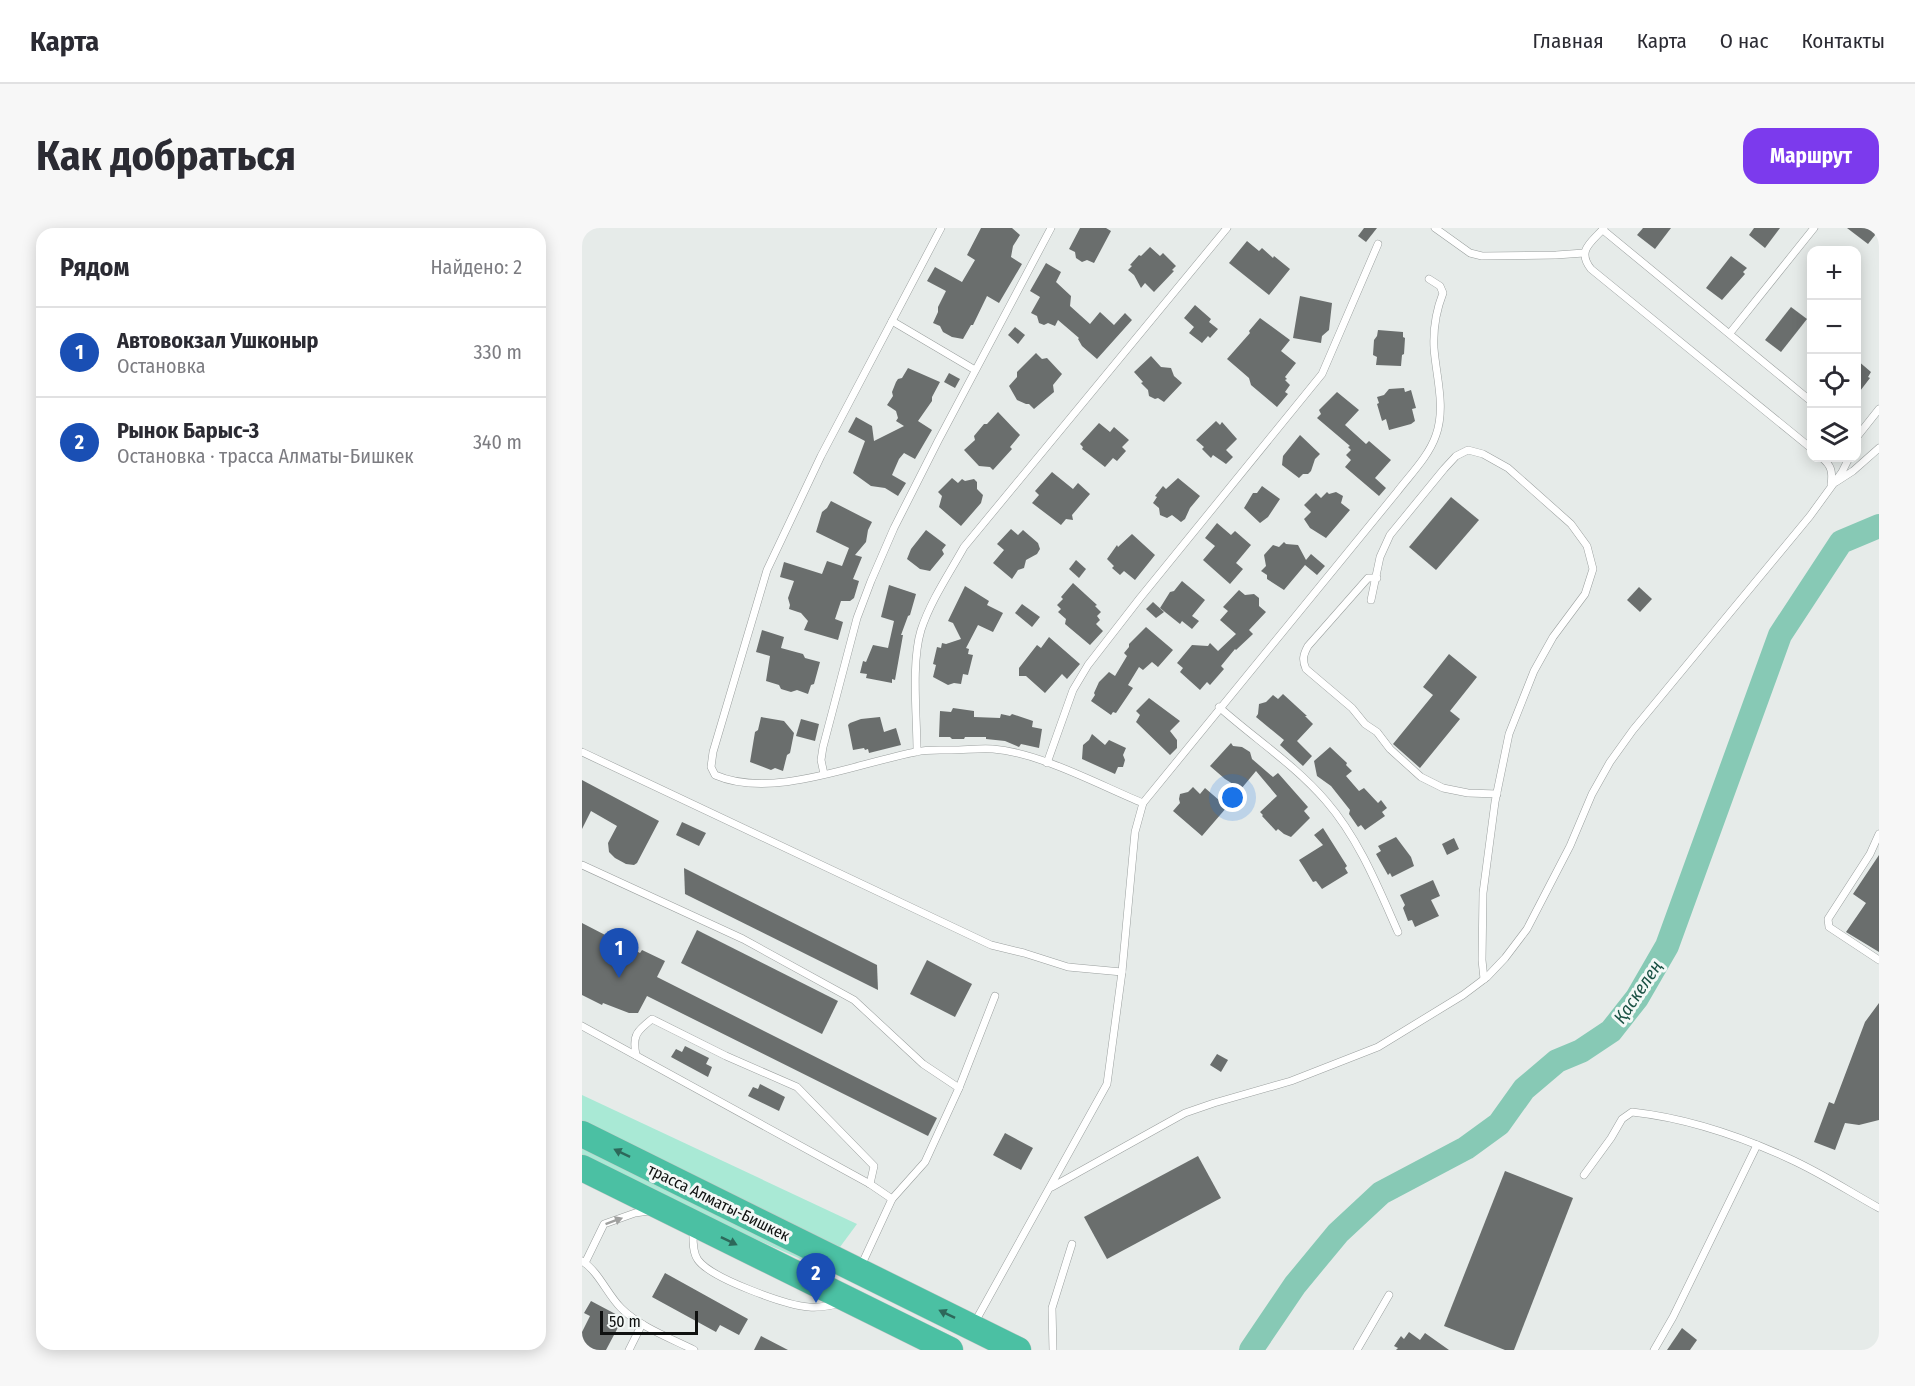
<!DOCTYPE html>
<html lang="ru">
<meta charset="utf-8">
<style>
:root{--surface:#fff;--page:#f7f7f7;--text:#2b2b33;--muted:#7c7c81;--line:#e1e1e2;--accent:#7c3aed}
body{margin:0;font-family:"Fira Sans Condensed",sans-serif;background:var(--page);color:var(--text)}
.controls{position:absolute;right:18px;top:18px;display:grid;overflow:hidden;border-radius:12px;box-shadow:0 3px 15px #0003}
.controls button{width:54px;height:54px;display:grid;place-items:center;padding:0;border:0;border-bottom:2px solid var(--line);background:var(--surface);color:var(--text);font:30px sans-serif}
.scale{position:absolute;left:18px;bottom:15px;width:98px;box-sizing:border-box;padding-left:6px;border:3px solid #0f1110;border-top:0;font-size:16px;line-height:21px;white-space:nowrap;color:#0f1110;-webkit-text-stroke:4px #f3f8f6;paint-order:stroke}
.you{position:absolute;left:651px;top:570px;width:21px;height:21px;margin:-15px;border:4px solid #fff;border-radius:50%;background:#1a73e8;box-shadow:0 0 0 9px #1a73e833}
.badge{display:grid;place-items:center;width:39px;height:39px;border-radius:50%;background:var(--accent);color:#fff;font-size:20px;font-weight:700}
.pin{position:absolute;translate:-50% -50px;filter:drop-shadow(0 2px 3px #0008)}
.pin::after{content:'';position:absolute;top:32px;width:21px;height:18px;background:inherit;clip-path:polygon(0 0,100% 0,50% 100%)}
.list{margin:0;padding:0;list-style:none}
h2{display:flex;justify-content:space-between;align-items:center;height:78px;margin:0;padding:0 24px;font-size:26px}
h2 small{font-size:20px;font-weight:400;color:var(--muted)}
.list li{display:grid;grid-template-columns:39px 1fr auto;gap:18px;align-items:center;box-sizing:border-box;height:90px;padding:0 24px;border-top:2px solid var(--line)}
.list b{display:block;font-size:22px;white-space:nowrap}
.list p{margin:0;font-size:20px;white-space:nowrap;color:var(--muted)}
.list em{font-size:20px;font-style:normal;color:var(--muted)}
.icon{flex:none;width:33px;height:33px;fill:none;stroke:currentColor;stroke-width:2;stroke-linecap:round;stroke-linejoin:round}
.map{position:relative;flex:none;width:1297px;height:1122px;overflow:hidden;border-radius:18px}
header{display:flex;align-items:center;gap:36px;box-sizing:border-box;height:84px;padding:0 30px;background:var(--surface);border-bottom:2px solid var(--line)}
header strong{font-size:28px}
nav{display:flex;gap:33px;margin-inline-start:auto;font-size:21px}
.intro{display:flex;align-items:center;justify-content:space-between;box-sizing:border-box;height:144px;padding:0 36px}
h1{margin:0;font-size:42px}
.button{padding:15px 27px;border-radius:18px;background:var(--accent);color:#fff;font-size:21px;font-weight:700}
main{display:flex;gap:36px;padding:0 36px}
aside{flex:1;background:var(--surface);border-radius:18px;box-shadow:0 3px 15px #0003}
.map>svg:first-child{display:block}
.green{fill:#a9e9d5}
.lines{fill:none;stroke-linecap:round;stroke-linejoin:round}
.river{stroke:#87c9b5;stroke-width:24}
.building{fill:#6a6e6d}
.lane-casing{stroke:#9a9f9e;stroke-width:8}
.highway-casing{stroke:#c5c6c6;stroke-width:27}
.lane{stroke:#fff;stroke-width:7}
.highway{stroke:#4bc0a3;stroke-width:26}
.oneway{fill:#2d685a}
.oneway2{fill:#9fa09f}
.labels{text-anchor:middle;stroke-width:6;stroke-linejoin:round;paint-order:stroke}
.street-label{font-size:16px;fill:#0f1110;stroke:#f3f8f6}
.water-label{font-size:18px;font-style:italic;fill:#1a5144;stroke:#f3f8f6}
</style>
<header>
<strong>Карта</strong>
<nav><a>Главная</a><a>Карта</a><a>О нас</a><a>Контакты</a></nav>
</header>
<div class="intro"><h1>Как добраться</h1><a class="button">Маршрут</a></div>
<main>
<aside>
<h2>Рядом<small>Найдено: 2</small></h2>
<ul class="list">
<li><span class="badge" style="background:#1a4fb4">1</span><div><b>Автовокзал Ушконыр</b><p>Остановка</p></div><em>330 m</em></li>
<li><span class="badge" style="background:#1a4fb4">2</span><div><b>Рынок Барыс-3</b><p>Остановка · трасса Алматы-Бишкек</p></div><em>340 m</em></li>
</ul>
</aside>
<div class="map">
<svg width="1297" height="1122" viewBox="0 0 1297 1122">
<rect width="100%" height="100%" fill="#e6ebe9"/>
<!-- green -->
<g class="green">
<path d="M0,867L275,996L258,1019L125,958L0,894Z"/>
<path d="M0,919L296,1065L132,993L0,930Z"/>
</g>
<g class="lines">
<!-- river -->
<path class="river" d="M669,1122L713,1057L756,1005L799,965L884,920L917,896L942,861L975,833L999,823L1029,803L1055,770L1085,718L1198,407L1259,314L1297,298"/>
</g>
<!-- building -->
<g class="building">
<path d="M399,0H430L438,7L431,18L429,29L440,36L417,75L405,68L391,97H389L381,111L370,109L361,104L358,98L351,95L356,84V79L364,63L345,53L353,39L380,54L393,32L385,27Z"/>
<path d="M498,0H524L529,3L512,35L505,32L500,34L494,30L493,24L487,21Z"/>
<path d="M782,0H795L784,14L776,8Z"/>
<path d="M1061,0H1089L1073,21L1055,7Z"/>
<path d="M1172,0H1198L1183,20L1167,7Z"/>
<path d="M1265,0H1297V2L1286,16Z"/>
<path d="M665,13L677,23L680,20L691,30L692,28L708,41L687,67L647,35Z"/>
<path d="M568,19L578,28L581,25L594,38L590,42L592,43L572,64L563,55L559,60L552,47L546,42L550,38L548,37L557,27L559,28Z"/>
<path d="M1149,28L1165,40L1161,44L1163,46L1140,72L1124,60Z"/>
<path d="M464,35L479,44L474,54L489,68L488,78L508,96L518,84L532,97L543,85L550,92L515,131L500,118L496,111L497,110L476,92L473,98L466,95L462,97L457,95L455,88L449,85L458,69L448,63Z"/>
<path d="M718,68L750,75L747,102L740,108L739,115L711,110Z"/>
<path d="M613,77L629,91L627,94L636,101L628,110L626,108L620,115L607,105L612,99L602,90Z"/>
<path d="M1209,79L1225,91L1199,124L1183,112Z"/>
<path d="M678,90L708,112L699,123L714,135L703,149L705,151L703,152L708,157L703,164L706,166L695,179L669,157L667,150L645,131L668,105L667,103Z"/>
<path d="M433,99L443,107L436,116L426,107Z"/>
<path d="M796,102L821,104V109L823,110L822,126L820,127L819,138L794,137L795,129L791,127L792,112L795,108Z"/>
<path d="M454,125L460,131L465,130L480,146L471,157L472,164L452,181L447,176H444L435,172L427,158L435,149V144Z"/>
<path d="M569,128L579,139L589,140L592,148L600,155L582,174L576,170L573,171L567,168L566,162L559,155L561,154L552,144Z"/>
<path d="M1275,132L1289,144L1286,149L1288,150L1275,167Z"/>
<path d="M326,140L358,154L350,169V173L336,193L350,202L333,231L322,225L317,231L310,247L324,255L316,268L303,260L289,258L271,245L283,213L266,204L274,189L290,198L292,213L322,198L314,193L316,190L314,183L305,177L311,168L310,164L314,154L316,151L320,150Z"/>
<path d="M367,145L378,151L373,160L362,154Z"/>
<path d="M822,160L823,164L829,162L834,180L830,181L833,193L829,196L807,202L804,191L800,193L795,176L797,175L795,169L802,167L807,161Z"/>
<path d="M755,164L777,182L763,197L784,216L787,213L809,232L793,250L804,260L797,268L763,239L769,232L764,227L769,222L766,219L768,218L735,190L739,186L737,182Z"/>
<path d="M416,184L438,207L428,219L430,221L411,242L408,239L397,238L382,222L393,212L392,208L402,196H405Z"/>
<path d="M634,193L638,197L640,194L655,211L644,222L651,229L644,236L631,227L629,230L620,221L622,219L614,212Z"/>
<path d="M517,195L528,204L532,199L547,212L540,219L544,223L535,233L531,230L523,239L500,221L501,219L498,216Z"/>
<path d="M718,207L738,226L733,231L729,243L726,246H721L717,250L700,237L701,228Z"/>
<path d="M470,244L491,261L496,255L508,266L490,287L491,292L484,291L479,297L450,275L457,267L453,263Z"/>
<path d="M370,250L376,255L380,251L383,253L392,251L395,254V261L401,267L399,275L379,298L357,279L360,268L356,264Z"/>
<path d="M596,250L618,268L608,280L603,291L599,294L590,287L585,290L578,287L577,280L571,275L575,269L573,268L581,258L584,261Z"/>
<path d="M680,258L698,271L686,289L678,295L662,280L671,265H675Z"/>
<path d="M745,264L747,266L754,264L761,268L759,275L768,282L744,310L728,300L722,291L729,284L722,277L734,265L739,270Z"/>
<path d="M869,269L897,292L854,342L827,319Z"/>
<path d="M249,273L290,294L286,302L284,314L273,327L280,329L271,351L277,353L272,370L268,373H259L253,391L261,394L256,412L222,402L226,393L219,385L207,381L208,377L206,370L212,353L198,349L202,334L240,346L245,333L260,338L267,320L234,304L240,284L245,280Z"/>
<path d="M635,295L649,307L653,303L669,317L654,335L661,341L648,356L621,332L633,318L623,310Z"/>
<path d="M429,301L436,307L441,302L456,315L458,321L455,326L444,332L442,340L436,342L430,351L411,335L422,322L415,316Z"/>
<path d="M344,302L364,317L360,322L362,326L348,343L338,341L325,331L329,321Z"/>
<path d="M550,306L573,327L553,352L542,343L538,347L530,340L532,338L525,331L535,317L536,319Z"/>
<path d="M702,314L704,316L716,317L724,332L729,326L743,338L735,347L723,337L702,362L685,351V347L679,343L684,338L682,327L691,317L697,319Z"/>
<path d="M494,332L504,341L497,350L487,341Z"/>
<path d="M600,353L623,372L610,388L617,393L610,401L600,393L598,396L578,380L588,364L592,363Z"/>
<path d="M491,355L515,377L513,378L519,384L515,388L518,392L514,396L521,403L508,417L483,396L484,391L476,384L479,381L475,377L481,371L479,369Z"/>
<path d="M307,357L334,366L328,387L326,388L319,407H321L313,452L310,451V455L284,450L285,446L278,445L281,433L284,434L291,417L306,420L312,393L299,389Z"/>
<path d="M383,358L407,373L405,377L421,385L411,404L396,397L384,420L387,421L386,426L391,427L386,447L381,446L379,456L372,455L366,457L351,449L354,437L351,436L355,419L359,420L360,415L364,416L379,411L371,395L366,393Z"/>
<path d="M1057,359L1070,371L1058,384L1045,372Z"/>
<path d="M657,362L663,367L672,366L677,370V378L684,384L667,402L671,406L654,422L653,421L639,438L642,441L628,457L625,454L618,462L598,444L601,440L595,435L610,417L626,418L628,415L636,423L654,406L638,392L646,383L641,379Z"/>
<path d="M571,374L582,384L574,390L564,381Z"/>
<path d="M440,376L458,389L450,399L433,385Z"/>
<path d="M564,399L591,422L576,439L570,434L561,442L557,439L546,457L551,460L534,485L531,484L529,487L509,473L513,467L512,465L517,454L527,444L533,448L545,428L542,425L547,419V416Z"/>
<path d="M180,402L202,409L199,420L221,426L223,430L238,434L232,456L229,457L226,466L215,462L209,464L199,461L197,457L184,453L188,428L174,424Z"/>
<path d="M467,409L498,436L485,451L480,446L463,465L444,448H437V440L455,417L459,420Z"/>
<path d="M867,426L895,449L868,483L878,491L838,540L811,516L851,467L841,459Z"/>
<path d="M701,466L725,488H723L731,496L715,513L730,528L721,538L698,517L702,512L674,489L676,486L677,476L684,474L691,467L696,471Z"/>
<path d="M567,470L598,493L588,503L595,512V520L588,527L554,494L558,487L554,483Z"/>
<path d="M371,480L392,483V489L418,490L419,486L428,488L430,486L451,493L450,499L460,501L457,520L439,516L437,519L423,513L404,511V509H383L382,511H370L368,509H357L358,483L369,484Z"/>
<path d="M179,489L202,493L212,505L208,525L205,527L201,543L193,540L189,542L168,534L173,504L176,502Z"/>
<path d="M298,489L302,504L314,500L319,517L287,525L286,521L283,522L282,520L271,522L266,497L268,495L279,491Z"/>
<path d="M219,491L237,496L233,513L214,508Z"/>
<path d="M510,506L523,517L527,512L544,520L541,527L543,532L541,539H536L533,546L500,531L501,517L507,512Z"/>
<path d="M649,515L651,518L660,519L668,524L670,531L691,549L696,545L726,579L722,583L728,590L709,609L702,606L696,601L694,603L680,588L681,587L678,584L695,568L674,543L659,561L643,551L628,538Z"/>
<path d="M748,519L765,535L764,537L770,543L764,548L777,563L782,560L796,575L799,572L805,580L800,584L803,588L783,602L779,597L776,599L767,586L768,582L749,558L735,548L732,533Z"/>
<path d="M0,552L77,593L55,635L52,637L44,636L33,630L27,624L26,615L35,598L9,583L0,601Z"/>
<path d="M611,559L618,566L623,560L645,579L620,608L591,583L598,575L597,571L598,566L606,564Z"/>
<path d="M100,594L124,605L117,618L94,607Z"/>
<path d="M741,600L765,638L763,640L766,645L740,661L734,653L731,654L717,632L741,617L732,607Z"/>
<path d="M814,609L829,629L832,638L810,649L808,645L806,647L794,626L799,623L796,618Z"/>
<path d="M872,610L877,621L865,627L860,616Z"/>
<path d="M1297,627V724L1264,704L1284,675L1271,666Z"/>
<path d="M102,640L295,737L296,762L103,666Z"/>
<path d="M851,652L858,668L849,672L857,688L833,699L830,692L826,693L821,680L823,677L818,667Z"/>
<path d="M0,695L58,725L60,722L83,733L75,749L355,890L346,908L65,768L56,785H47L21,775L20,777L0,767Z"/>
<path d="M115,702L256,773L240,806L99,735Z"/>
<path d="M345,732L390,756L373,789L328,766Z"/>
<path d="M1297,775V892L1277,897L1263,895L1253,922L1232,914L1247,874L1252,876L1283,794Z"/>
<path d="M103,818L127,830L124,836L130,839L126,849L89,829L94,821L100,824Z"/>
<path d="M635,826L646,832L639,844L628,837Z"/>
<path d="M178,856L203,869L197,883L166,868L171,859L176,861Z"/>
<path d="M423,905L451,920L439,942L411,927Z"/>
<path d="M616,928L639,970L525,1031L502,989Z"/>
<path d="M923,943L991,970L932,1122H923L862,1098Z"/>
<path d="M83,1045L166,1091L157,1107L138,1097L134,1104L70,1069Z"/>
<path d="M9,1073L41,1090L24,1122H0V1104L8,1088L2,1085Z"/>
<path d="M1100,1100L1115,1112L1108,1122H1085Z"/>
<path d="M827,1104L838,1112L843,1105L867,1122H814L816,1120L812,1118L819,1108L822,1111Z"/>
<path d="M179,1108L206,1122H172Z"/>
</g>
<g class="lines">
<!-- lane casing -->
<g class="lane-casing">
<g id="lane">
<path d="M359,0L239,228L185,342L131,524L129,539L133,547C190,572 275,535 334,524C345,521 358,522 370,522C383,522 398,520 411,521C459,525 517,557 561,575"/>
<path d="M853,0L888,25L900,28L974,27L1002,25"/>
<path d="M1022,0C1010,14 994,22 1009,41L1230,221"/>
<path d="M1021,2L1230,174"/>
<path d="M310,93L393,142"/>
<path d="M1148,105L1232,0"/>
<path d="M1274,210L1297,181"/>
<path d="M1240,230C1249,237 1251,244 1249,256"/>
<path d="M1254,254L1271,243L1297,220"/>
<path d="M795,350H786L726,418C721,427 720,432 724,441L770,480L783,496L795,504L808,521L839,549L861,560L886,565L915,566"/>
<path d="M789,372L798,329L808,307L862,241L874,228L886,222L901,226L926,240L989,296L1005,318L1011,341L1003,366L971,409L952,443L927,506L913,574L901,665L900,732L902,751"/>
<path d="M637,479C673,511 713,537 744,573C777,611 796,659 816,704"/>
<path d="M335,523C335,488 329,435 339,402C349,372 367,346 382,319L645,0"/>
<path d="M0,524L409,717L442,725L486,739L540,744"/>
<path d="M465,535L491,462L506,437L558,370L740,146L796,16"/>
<path d="M242,546L239,532L241,519L275,390L289,353L312,300L356,213L469,0"/>
<path d="M1297,606L1288,626L1246,691L1247,699L1297,732"/>
<path d="M0,637L161,711L272,772L341,836L377,860"/>
<path d="M0,798L288,956L310,971"/>
<path d="M54,827C50,807 55,803 70,791L144,828L215,859L292,938L288,956"/>
<path d="M1002,947L1029,910L1040,891L1050,884C1105,890 1158,908 1208,931C1239,945 1268,964 1297,980"/>
<path d="M470,959L603,885L632,875L709,853L796,819L881,767L905,749L923,730L945,701L988,618L1010,566L1028,534L1051,502L1228,288L1260,244L1267,230"/>
<path d="M111,1000C111,1010 110,1024 116,1032C130,1051 204,1077 227,1079C238,1080 248,1078 259,1075"/>
<path d="M0,1033C17,1044 25,1066 39,1080C58,1099 88,1110 112,1122"/>
<path d="M3,1035L22,996L53,985L67,983"/>
<path d="M279,1038L310,971L343,934L377,860L413,768"/>
<path d="M393,1094L525,856L540,744L553,604L561,575L815,264C828,247 847,228 854,207C864,179 854,148 852,120C851,101 854,83 861,65L858,58L847,51"/>
<path d="M47,1122L60,1096"/>
<path d="M471,1122L470,1080L490,1016"/>
<path d="M775,1122L807,1067"/>
<path d="M1072,1122L1091,1089L1175,917"/>
</g>
</g>
<!-- highway casing -->
<g class="highway-casing">
<g id="highway">
<path d="M0,906L436,1122"/>
<path d="M0,940L368,1122"/>
</g>
</g>
<!-- lane -->
<use href="#lane" class="lane"/>
<!-- highway -->
<use href="#highway" class="highway"/>
</g>
<!-- one-way arrows -->
<defs><path id="oneway-solid" d="M-6-.8H1V-3.2L6.5 0L1 3.2V.8H-6Z" transform="scale(1.5)"/></defs>
<g class="oneway">
<use href="#oneway-solid" transform="translate(40 925) rotate(-154)"/>
<use href="#oneway-solid" transform="translate(147 1013) rotate(26)"/>
<use href="#oneway-solid" transform="translate(365 1086) rotate(-154)"/>
</g>
<use class="oneway2" href="#oneway-solid" transform="translate(32 993) rotate(-20)"/>
<g class="labels">
<!-- street labels -->
<g class="street-label">
<text transform="translate(137 974) rotate(26)" y="6">трасса Алматы-Бишкек</text>
</g>
<!-- water labels -->
<g class="water-label">
<text transform="translate(1056 764) rotate(-56)" y="6">Қаскелең</text>
</g>
</g>
</svg>
<div class="controls">
<button>+</button>
<button>−</button>
<button><svg class="icon" aria-label="locate" viewBox="0 0 24 24"><circle cx="12" cy="12" r="6"/><path d="M12 2v4M12 18v4M2 12h4M18 12h4"/></svg></button>
<button><svg class="icon" aria-label="layers" viewBox="0 0 24 24"><path d="M12 4l9 5-9 5-9-5zM3 14l9 5 9-5"/></svg></button>
</div>
<div class="scale">50 m</div>
<div class="you"></div>
<div class="pin badge" style="left:37px;top:750px;background:#1a4fb4">1</div>
<div class="pin badge" style="left:234px;top:1075px;background:#1a4fb4">2</div>
</div>
</main>
